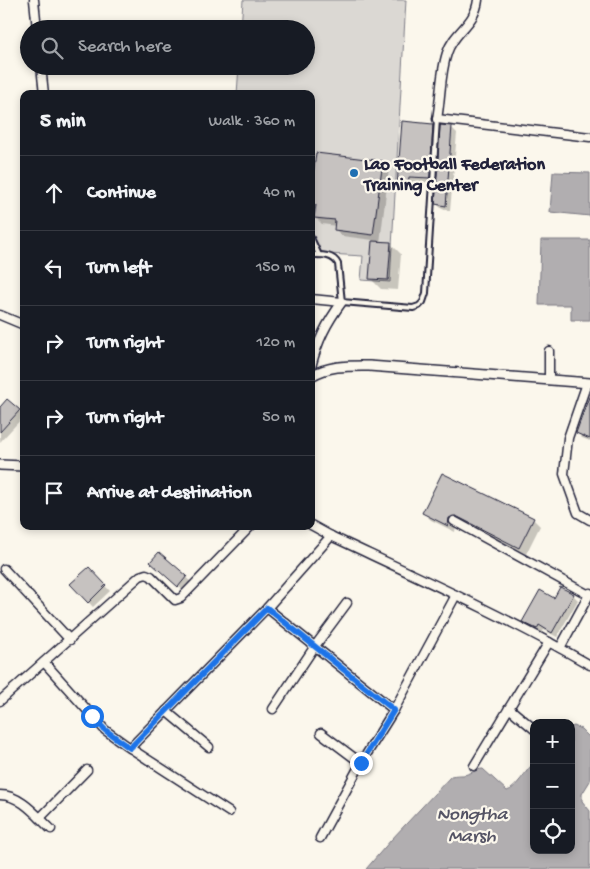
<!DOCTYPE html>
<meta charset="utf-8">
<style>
:root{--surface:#171b24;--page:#20242c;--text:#f1f3f6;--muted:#9ea1a6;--line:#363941}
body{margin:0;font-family:"Gochi Hand",sans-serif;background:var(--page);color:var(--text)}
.controls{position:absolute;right:15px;bottom:15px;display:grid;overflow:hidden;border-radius:10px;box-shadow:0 2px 8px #0003}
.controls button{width:45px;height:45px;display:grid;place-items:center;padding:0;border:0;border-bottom:1px solid var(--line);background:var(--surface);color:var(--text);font:25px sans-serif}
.stop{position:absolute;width:15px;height:15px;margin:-11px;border:4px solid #1a73e8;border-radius:50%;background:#fff}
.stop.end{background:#1a73e8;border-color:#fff;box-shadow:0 1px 5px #0008}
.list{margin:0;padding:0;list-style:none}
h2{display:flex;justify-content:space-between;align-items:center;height:65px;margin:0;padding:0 20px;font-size:21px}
h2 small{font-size:16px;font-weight:400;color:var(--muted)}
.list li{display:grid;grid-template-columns:32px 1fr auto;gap:15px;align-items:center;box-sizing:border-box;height:75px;padding:0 20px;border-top:1px solid var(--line)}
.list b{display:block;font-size:19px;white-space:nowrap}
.list em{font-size:16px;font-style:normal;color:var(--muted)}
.icon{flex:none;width:28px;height:28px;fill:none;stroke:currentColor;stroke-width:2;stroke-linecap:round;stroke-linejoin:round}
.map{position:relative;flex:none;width:590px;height:869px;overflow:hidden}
.search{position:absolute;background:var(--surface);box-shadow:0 2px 8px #0003;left:20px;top:20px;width:295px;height:55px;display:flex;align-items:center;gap:12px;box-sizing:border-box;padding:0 18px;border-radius:28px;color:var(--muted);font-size:19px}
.panel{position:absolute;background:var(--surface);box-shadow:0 2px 8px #0003;left:20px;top:90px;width:295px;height:440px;border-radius:10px}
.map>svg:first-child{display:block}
.green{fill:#dbd8d3;stroke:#7e7d87}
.water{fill:#b1aeb0;stroke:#787681}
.shadow{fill:#0003}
.building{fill:#c6c2c0;stroke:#22223b}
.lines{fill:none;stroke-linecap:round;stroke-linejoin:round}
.service-casing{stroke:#22223b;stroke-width:8}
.minor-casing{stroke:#22223b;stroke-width:11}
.tertiary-casing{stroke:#22223b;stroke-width:12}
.service{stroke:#fbf7ec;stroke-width:4}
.minor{stroke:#fbf7ec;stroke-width:8}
.tertiary{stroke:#fbf7ec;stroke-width:9}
.route{stroke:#1a73e8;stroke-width:6}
.poi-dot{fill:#1f6fb2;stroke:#fbf7ec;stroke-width:2}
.labels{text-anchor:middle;stroke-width:4.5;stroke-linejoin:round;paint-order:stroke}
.poi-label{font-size:18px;font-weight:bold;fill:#22223b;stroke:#fbf7ec;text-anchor:start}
.water-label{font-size:19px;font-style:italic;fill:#545364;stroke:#fbf7ec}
</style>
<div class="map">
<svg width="590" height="869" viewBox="0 0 590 869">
<rect width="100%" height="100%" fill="#fbf7ec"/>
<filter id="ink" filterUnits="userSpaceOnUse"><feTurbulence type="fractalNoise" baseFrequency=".02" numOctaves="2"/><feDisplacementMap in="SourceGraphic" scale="10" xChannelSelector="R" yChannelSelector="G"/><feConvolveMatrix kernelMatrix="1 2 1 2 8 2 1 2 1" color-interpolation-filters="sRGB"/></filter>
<g filter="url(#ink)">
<!-- green -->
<path class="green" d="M243,0H406L390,282L361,280L363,256L311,253V94H237L239,66H306V29H241Z"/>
<!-- water -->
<g class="water">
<path d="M553,172L590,173V216L550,212Z"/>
<path d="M541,240H590V320H571V305H539Z"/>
<path d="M574,726L581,729L590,738V781L582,794V801L590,811V869H366L391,840L451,776C456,775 459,775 463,775C471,774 476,769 483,769L507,791C516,789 526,770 534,763V850H571V727Z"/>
</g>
<!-- shadow -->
<g class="shadow">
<path d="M432,125L438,130L434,183L413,181V191L403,190L398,185Z"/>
<path d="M442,126L452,128L457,133L450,211L442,209L437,204Z"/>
<path d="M382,162L389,169L380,243H390L401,254L398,290L381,289L370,278L373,240L342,236L335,229L336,226L322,224L315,217L316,210L311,205Z"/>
<path d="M590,395V441L582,438L577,433Z"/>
<path d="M0,409L19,411L24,416L0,442Z"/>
<path d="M424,513L533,519L540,526L526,554L464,522L456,525L455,532L431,520Z"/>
<path d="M159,554L191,582L184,591L156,567Z"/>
<path d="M89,569L110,591L93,607L72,584Z"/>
<path d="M573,595L578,600L557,637L544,630L542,633L529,626L524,621L555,600Z"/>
</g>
<!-- building -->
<g class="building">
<path d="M402,121L433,124L430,178L409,177L408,186H397Z"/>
<path d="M440,125L452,126L446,206L435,204Z"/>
<path d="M316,153L383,161L373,235L334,230L335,220L314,218L316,205H311V190Z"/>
<path d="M372,241L391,242L388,280L369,279Z"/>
<path d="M590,394V439L576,433Z"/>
<path d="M7,399L20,410L0,432V407Z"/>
<path d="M442,473L534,518L519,548L456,516L449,518L448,526L422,513Z"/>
<path d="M159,552L187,576L178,587L150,562Z"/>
<path d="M89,567L106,585L88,603L70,584Z"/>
<path d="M560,587L574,594L552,633L539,625L537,629L522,622L540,590L554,598Z"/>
</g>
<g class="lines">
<!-- service casing -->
<g class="service-casing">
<g id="service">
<path d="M311,238L319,255"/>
<path d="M311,255C322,255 333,254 338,264L342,302L413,308L419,306L423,302L426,293L437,119"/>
</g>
</g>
<!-- minor casing -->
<g class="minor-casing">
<g id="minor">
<path d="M34,0L37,29"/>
<path d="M478,0C475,25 454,31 447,53C440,74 441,98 437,119L590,137"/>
<path d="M41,66L44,94"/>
<path d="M311,299L342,302C326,324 318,340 311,367"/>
<path d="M0,315L24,325"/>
<path d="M549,351V380"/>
<path d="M587,383L568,438L564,474L578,513L590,520"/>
<path d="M454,521L589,595"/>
<path d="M311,525L331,536C418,577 507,617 590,665"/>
<path d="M4,569L70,640"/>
<path d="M267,608L394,710"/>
<path d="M560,648L590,593"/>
<path d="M44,662L105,730L130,748L229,812"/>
<path d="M0,701L140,576L146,574L151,576L175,600L181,598L251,526"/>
<path d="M509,708L534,729"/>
<path d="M273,709L315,646L347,603"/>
<path d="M166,711L209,747"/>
<path d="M321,733L361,763"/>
<path d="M130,748L267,608L331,536"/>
<path d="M474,766L549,642"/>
<path d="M0,795C21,795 37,816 51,829"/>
<path d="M40,818L87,770"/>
<path d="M320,838L361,763L394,710L456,595"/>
</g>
</g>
<!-- tertiary casing -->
<g class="tertiary-casing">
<g id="tertiary">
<path d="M311,376C330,365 348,366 369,366L590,383"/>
<path d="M0,465L24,466"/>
</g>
</g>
<!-- service -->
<use href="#service" class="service"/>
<!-- minor -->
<use href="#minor" class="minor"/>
<!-- tertiary -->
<use href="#tertiary" class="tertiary"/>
</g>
</g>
<g class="lines" filter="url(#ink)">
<!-- route -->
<path class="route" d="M92,716L105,730L130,748L267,608L394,710L361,763"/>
</g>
<!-- markers -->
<circle class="poi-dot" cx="354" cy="173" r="5"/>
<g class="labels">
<!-- poi labels -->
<g class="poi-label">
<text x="364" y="169">Lao Football Federation<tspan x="364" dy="21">Training Center</tspan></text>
</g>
<!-- water labels -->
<g class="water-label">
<text x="472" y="819">Nongtha<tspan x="472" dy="22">Marsh</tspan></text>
</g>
</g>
</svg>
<div class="controls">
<button>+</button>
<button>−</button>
<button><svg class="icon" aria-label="locate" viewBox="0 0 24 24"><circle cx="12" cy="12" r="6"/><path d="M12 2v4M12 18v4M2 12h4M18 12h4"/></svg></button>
</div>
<div class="stop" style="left:92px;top:716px"></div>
<div class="stop end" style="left:361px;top:763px"></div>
<div class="search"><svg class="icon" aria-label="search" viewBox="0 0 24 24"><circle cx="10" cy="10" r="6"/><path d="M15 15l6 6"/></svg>Search here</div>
<section class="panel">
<h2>5 min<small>Walk · 360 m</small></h2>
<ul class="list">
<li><svg class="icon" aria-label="ahead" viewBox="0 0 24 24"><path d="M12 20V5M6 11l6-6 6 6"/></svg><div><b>Continue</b></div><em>40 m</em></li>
<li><svg class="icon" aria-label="left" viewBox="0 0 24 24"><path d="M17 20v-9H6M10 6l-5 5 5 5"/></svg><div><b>Turn left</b></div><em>150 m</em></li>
<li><svg class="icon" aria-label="right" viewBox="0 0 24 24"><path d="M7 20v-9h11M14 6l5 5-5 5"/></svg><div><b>Turn right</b></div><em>120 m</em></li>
<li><svg class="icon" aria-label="right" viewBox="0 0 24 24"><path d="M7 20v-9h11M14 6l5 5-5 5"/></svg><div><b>Turn right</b></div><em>50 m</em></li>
<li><svg class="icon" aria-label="arrive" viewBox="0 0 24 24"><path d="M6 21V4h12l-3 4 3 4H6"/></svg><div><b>Arrive at destination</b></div></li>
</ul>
</section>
</div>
